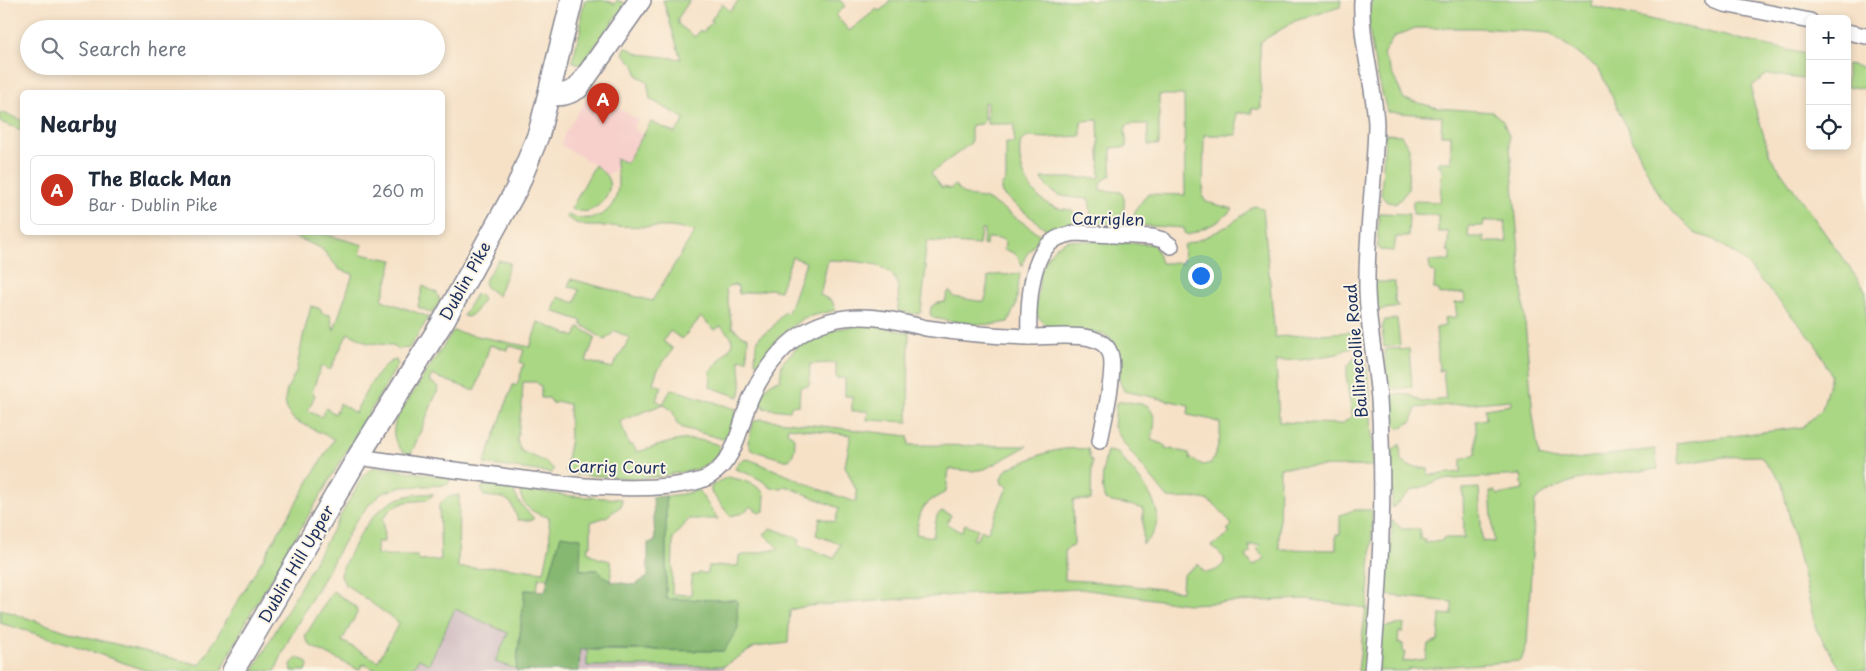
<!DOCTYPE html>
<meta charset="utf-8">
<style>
:root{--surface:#fff;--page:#f2f2f3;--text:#1f2937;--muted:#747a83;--line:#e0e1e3;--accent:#c8321e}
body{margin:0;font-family:"Playpen Sans",sans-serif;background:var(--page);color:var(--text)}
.controls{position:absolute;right:15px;top:15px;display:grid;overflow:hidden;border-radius:8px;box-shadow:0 2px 8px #0003}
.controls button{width:45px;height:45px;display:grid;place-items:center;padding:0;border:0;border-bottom:1px solid var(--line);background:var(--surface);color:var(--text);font:25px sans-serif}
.you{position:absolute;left:1200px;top:275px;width:18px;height:18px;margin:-12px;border:4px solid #fff;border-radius:50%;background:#1a73e8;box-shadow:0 0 0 8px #1a73e833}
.badge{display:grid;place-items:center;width:32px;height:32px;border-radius:50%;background:var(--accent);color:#fff;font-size:16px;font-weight:700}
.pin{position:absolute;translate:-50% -41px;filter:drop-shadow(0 1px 2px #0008)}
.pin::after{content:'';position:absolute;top:26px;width:18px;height:15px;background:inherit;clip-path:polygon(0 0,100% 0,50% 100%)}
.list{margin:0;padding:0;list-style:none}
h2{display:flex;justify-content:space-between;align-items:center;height:65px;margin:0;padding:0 20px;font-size:21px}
h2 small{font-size:16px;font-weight:400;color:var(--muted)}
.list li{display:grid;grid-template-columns:32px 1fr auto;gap:15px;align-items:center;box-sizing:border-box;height:70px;margin:0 10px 10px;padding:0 10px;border:1px solid var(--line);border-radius:8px}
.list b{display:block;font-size:19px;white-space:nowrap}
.list p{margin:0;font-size:16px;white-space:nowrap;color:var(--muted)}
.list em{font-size:16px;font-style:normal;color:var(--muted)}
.icon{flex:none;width:28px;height:28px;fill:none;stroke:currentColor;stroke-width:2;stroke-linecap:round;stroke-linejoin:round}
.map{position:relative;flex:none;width:1866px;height:671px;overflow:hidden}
.search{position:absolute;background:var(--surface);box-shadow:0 2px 8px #0003;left:20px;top:20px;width:425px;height:55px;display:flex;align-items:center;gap:12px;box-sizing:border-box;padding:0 18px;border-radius:28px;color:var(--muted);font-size:19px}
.panel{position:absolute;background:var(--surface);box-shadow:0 2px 8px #0003;left:20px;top:90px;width:425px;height:145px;border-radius:8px}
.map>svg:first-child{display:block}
.built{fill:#f7d0cc}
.industrial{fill:#d2bec3}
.green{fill:#aad784;stroke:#628371;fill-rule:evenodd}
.forest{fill:#87b872;stroke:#517468}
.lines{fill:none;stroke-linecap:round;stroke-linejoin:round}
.street-casing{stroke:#888892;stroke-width:18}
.secondary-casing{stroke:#888892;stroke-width:24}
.street{stroke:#fff;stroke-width:15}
.secondary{stroke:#fff;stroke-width:21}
.labels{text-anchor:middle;stroke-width:4;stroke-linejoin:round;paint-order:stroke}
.street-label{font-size:16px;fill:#1b2f5e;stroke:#fcf5e5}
</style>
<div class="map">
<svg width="1866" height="671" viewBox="0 0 1866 671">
<rect width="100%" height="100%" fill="#fcf5e5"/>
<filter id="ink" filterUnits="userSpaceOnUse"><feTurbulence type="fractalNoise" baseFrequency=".02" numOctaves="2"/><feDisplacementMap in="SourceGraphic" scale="10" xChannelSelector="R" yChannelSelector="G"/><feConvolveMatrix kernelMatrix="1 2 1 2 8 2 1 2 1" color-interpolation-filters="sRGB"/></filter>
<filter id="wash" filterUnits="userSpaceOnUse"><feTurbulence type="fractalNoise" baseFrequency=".0096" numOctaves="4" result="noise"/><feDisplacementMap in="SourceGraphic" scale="20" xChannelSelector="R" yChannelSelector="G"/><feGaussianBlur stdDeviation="1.12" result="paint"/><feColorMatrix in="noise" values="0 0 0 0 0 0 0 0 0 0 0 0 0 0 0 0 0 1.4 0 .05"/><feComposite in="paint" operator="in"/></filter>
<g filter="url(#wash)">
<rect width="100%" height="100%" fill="#f6e1c7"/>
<!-- built -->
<path class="built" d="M591,92L638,120L633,128L643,135L626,163L616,158L615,169L607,175L595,165L561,145L565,133Z"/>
<!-- industrial -->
<path class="industrial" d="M458,578L544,591L724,651V671H396Z"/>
<!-- green -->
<g class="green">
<path d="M585,0H606L615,4L617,0L626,4L581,65L572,61L581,29V15Z"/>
<path d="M663,0H690L678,18V24L695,37L700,30L703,32L712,22L711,20L722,4L730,11L739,0H840L845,6L836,15L849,31L877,9L879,11L889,4V0H1089L1091,2L1096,0H1341L1340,7L1295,21L1260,42L1261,109H1251L1252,113H1236L1237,135H1204L1203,197L1206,202L1233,209L1218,222L1188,235L1184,233V228L1134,225L1135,211L1147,194L1185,195L1184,95H1159V145H1148V124H1131L1126,126C1124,134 1127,139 1127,147L1111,148V175L1100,183V190L1121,192C1128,201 1122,214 1120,224L1092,222L1089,199C1070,197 1050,199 1042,178H1100L1098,120L1081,121V136L1048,138L1028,137L1021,141C1015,166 1030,198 1055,207C1067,212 1073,204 1079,222L1064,224L1047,230L1002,194C1000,188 1001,185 1006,180V143H1014V124H987V103L984,102V121L982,124L971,125V143L931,173L942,188L944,187L950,189L955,185C969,203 975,193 990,201C1008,211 1024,224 1041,235L1025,257L1022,266C1019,256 1015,252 1004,250L1005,242L1002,239L987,238L986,246L983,245L984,230H981L979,245L927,241L924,266L926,267L921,312L917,314L898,311C898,301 900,289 895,279C885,260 847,261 828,260L820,295L832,301L836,310L803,318L780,336L766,352L761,364L755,362L756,345L760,336L771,329L784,312L788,313L806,262L792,257L780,291L770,289L739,294L738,287L735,285L729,286L726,290L732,327L743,336L748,337L747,360L740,359C739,374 744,383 739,397L710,387L711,371L733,344L731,337L721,326L715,330L701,317L682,339L670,331L663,341L673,349L657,371L653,383L662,387L656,400L663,404L671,389L736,409L730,435L723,439L683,428L677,424L673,412L664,404L620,421L629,445H633L637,452C670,443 684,433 719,445L720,452L713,460L698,469L656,477L632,478L568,474L565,470L570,443L569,404C563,404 559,399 553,404L549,398H541V387L536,382H523L522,403L517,441L521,451L544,461L554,469L552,473L484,464L513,385H517L524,364L520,362L524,350L508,345L507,350L490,345L475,391L432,375L429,381L439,387L411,454L403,452C393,441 392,433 396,419L453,331L530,347L538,322L575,337L579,327L595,337L586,361L612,368L630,338L615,331L605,340L581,324L582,321L553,311L558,297L575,303L579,290L568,286L571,279L652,301L695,231L671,227L586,226L576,223L566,217L567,215C593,224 616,215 618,185C619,177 615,168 616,158L626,163L651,122L675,133L685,119L650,99L647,81L638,76L634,65L623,53L626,47L639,54L681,59Z"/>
<path d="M1372,0H1592L1591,6L1810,55V80L1767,74L1752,86V97L1770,156L1866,291V671L1841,670L1816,629L1781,481L1760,456L1723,457L1679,464L1676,443L1803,427L1822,409L1831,375L1816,344L1743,260L1713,239L1696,234L1660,198L1599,69L1550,33L1480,28H1415L1394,37L1383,54L1404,99L1438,108L1493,112L1503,121L1509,136L1533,415L1539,456L1560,461L1655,449L1658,469C1617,474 1568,473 1535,501L1527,644L1521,661L1410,669L1406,671H1378L1383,627L1404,624L1403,632H1399L1398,643L1403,644V652H1405L1403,662L1426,659L1428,644L1438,640L1440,614L1452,615V602L1384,595L1387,549L1391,544L1392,520L1402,529H1420V539H1425V543L1442,541L1443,538H1464L1463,489L1479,488L1482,541L1494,542L1490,491H1495L1498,495L1523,490L1521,475L1438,480L1433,484L1412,490L1392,508V451L1400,444L1401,461L1409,466L1428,469V475L1461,472V459L1476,454V421L1486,419L1485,409L1511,405V400L1416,408L1412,421L1399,429L1392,421V411H1387V399L1396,394L1410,395L1422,402L1446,399L1443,370L1439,371L1436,328L1445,326L1444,318L1457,317L1455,303L1465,302L1464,293L1440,295L1439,290L1434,289L1435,272L1430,271L1429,261H1450V252L1447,251L1449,232H1438V215L1413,214V201L1440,202L1442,167L1439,166L1438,162H1451V135H1441L1442,116L1387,112C1381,86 1361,22 1372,0ZM1484,221H1505L1507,242H1484V237H1468L1469,226H1483Z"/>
<path d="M1847,64L1866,68V89L1847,86Z"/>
<path d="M0,112L22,120V130L0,122Z"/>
<path d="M1385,134L1401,135L1409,148L1408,190L1397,203L1387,202L1381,195Z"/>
<path d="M595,165C599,169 604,172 607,177C615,189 602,205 591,210C584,213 578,211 571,209Z"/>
<path d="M1254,206L1263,208L1275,337L1363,331L1364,341L1337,354L1300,360L1276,361L1279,422L1342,424L1352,416L1347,382V367L1355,357H1365L1370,391L1373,466L1280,467L1279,549L1336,550V534H1340V515L1354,510H1372V541L1367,608L1372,614L1366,671H1358L1366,608L1306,599L1188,604L1081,589L958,595L807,606L790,610L788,643L755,647L724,666H587V650L724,651L737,600L666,599V496L683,494L698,490L718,519H689L673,538L672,594L691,595L692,575H698L699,573H708V566H738L739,556L779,549L764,534L771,528L800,539L798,545L834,558L840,544L816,535L820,518L835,522L839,508L786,486L782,489L771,488C761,478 749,474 735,469L740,461L748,459C785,473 818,491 856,502L857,492L845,466L851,435L788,427L787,432L792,435C797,442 795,454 789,460H785L751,450L748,442L754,421L761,419L908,436L909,445L1027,446L985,469L972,471L949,469L946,492C921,505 921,507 916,534L933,537L937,515L942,511L951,515L947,524L961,532L965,524L978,529L973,539L976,540L981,530L987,533L1008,486L1002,484L1001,479C1005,466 1015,466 1026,461C1048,451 1062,447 1088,449L1090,459L1092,460L1091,500H1073L1074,545L1065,550V580C1104,581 1143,588 1182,591L1183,575L1198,564L1204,572C1213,573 1218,570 1224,563V558L1212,546L1230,533L1227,530L1232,525C1225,517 1219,506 1209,501C1199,496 1180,500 1168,498L1125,445L1114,427L1116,403L1123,401L1147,405C1158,418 1155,425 1151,440L1165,445V448L1189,453L1190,458L1203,465L1211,463C1218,450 1221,438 1220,423L1208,419L1188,415L1189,405L1124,391L1119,380L1120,362L1116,349L1109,337L1099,333L1061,331L1049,328L1038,317L1036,309L1040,273L1048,256L1055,247L1068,240L1152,244L1156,248L1161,263H1183L1184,245C1212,236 1232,225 1254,206ZM1249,545H1261L1257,549L1265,558L1253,566L1246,556L1250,553Z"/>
<path d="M1379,213L1409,214L1408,237H1396L1394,251L1380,250L1377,246Z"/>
<path d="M285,233H321L363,245L360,254L393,260L382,300L429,317L409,348L399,349L390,345L368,343L348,333L330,370L321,366L312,392L315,395L308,411L321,417L326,408L335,414L340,403L355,413C362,399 380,362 396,360L398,364L248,618L221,671H147L73,645L0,623V609L75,634L200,665L334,439L294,420L287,411L285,400L287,389L296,372L303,337L311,306L321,309V313L330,315L334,330L353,274L340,270L321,248Z"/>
<path d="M498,260L510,263L498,296L486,287L484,282Z"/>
<path d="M1020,273L1016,305L1008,322C984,328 957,322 933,318L930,314L931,307L937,303L945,302L948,292H950L954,297L984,302L986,297L988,277C998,272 1009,277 1020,273Z"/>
<path d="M1374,282H1395V302L1399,307L1373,311Z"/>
<path d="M423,286L437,293L440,301L432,313L418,307Z"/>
<path d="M476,294L480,295L483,300L474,313L468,317L463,316Z"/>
<path d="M1397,319L1400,345L1384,347L1382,327L1385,320Z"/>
<path d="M862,325L879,326L909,333L908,422L867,420L868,411H852V396H845V378H836V363L810,364L809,386L800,387L799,405L791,406L790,411L763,408L764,406L760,403C764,389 766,383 780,380L782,363L800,344L837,329Z"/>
<path d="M1400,348V350L1409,349L1412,387L1396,389L1387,385L1384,350Z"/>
<path d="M1107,451L1118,453C1138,479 1179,515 1143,544V509C1130,504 1117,504 1105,500C1100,486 1103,465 1107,451Z"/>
<path d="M379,467L452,478L447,485L401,487L382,493L369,505L355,522L290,637L275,671H253L363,476L372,468Z"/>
<path d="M727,477C742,480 755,482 765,494L764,511L759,513L751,506L743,513L730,516L711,492V486Z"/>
<path d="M488,484L513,488C516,500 523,508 533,517V520H518L511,503L504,498L484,496L481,488Z"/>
<path d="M520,489L571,496L622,499L621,506L606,517L591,522V546L587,547L589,553L598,558L610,561L612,567L610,581L597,570H579L561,535L549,578H539L536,591L525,590L516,669L495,662L508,633L455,609L429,664L419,659L410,671H378L363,664L359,670L311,646L307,641L305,636L333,591L356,607L357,613L342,641L378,661L399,623L345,584L340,574C360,531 378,490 434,494L427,500L406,502L390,509L383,519L384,542H377V555L384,554L385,556H418L419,561L441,560L439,505L447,497L459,495L458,568L503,567L544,572L550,543L549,517C534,514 520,506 520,489Z"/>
<path d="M297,658L306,661L308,665L306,671H292L291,664Z"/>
</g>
<!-- forest -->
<path class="forest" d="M666,496V599L737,600L738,628L724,651L580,649L579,671H516L525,590L545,591L561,535L581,538L580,570H597L610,581L634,585L648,577V543L655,542L653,497Z"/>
</g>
<g filter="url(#ink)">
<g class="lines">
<!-- street casing -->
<g class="street-casing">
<g id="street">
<path d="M1362,0C1360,41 1374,83 1376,124C1375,179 1366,235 1367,290C1368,327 1376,363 1379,399C1385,489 1381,581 1372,671"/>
<path d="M1714,0L1724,4L1810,21"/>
<path d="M1847,32L1866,36"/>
<path d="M1100,441C1103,423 1118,365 1109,351C1106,344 1097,340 1090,338C1073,334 1047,337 1029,337C1028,311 1029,257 1053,241C1059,236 1067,235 1075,233L1152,237L1163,240L1171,246"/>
<path d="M358,457C401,463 444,469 487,474C548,482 608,492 670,486C683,484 699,483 710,476C740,457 739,420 753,393C781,337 822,309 885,319C899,321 912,325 926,328C960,333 994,336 1029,337"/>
</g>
</g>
<!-- secondary casing -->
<g class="secondary-casing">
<g id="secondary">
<path d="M550,94C561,96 568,94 578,88L640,0"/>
<path d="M233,671L358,457L444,320L517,188L539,133L572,0"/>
</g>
</g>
<!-- street -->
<use href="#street" class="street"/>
<!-- secondary -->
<use href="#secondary" class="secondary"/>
</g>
</g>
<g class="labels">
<!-- street labels -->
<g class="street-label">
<text transform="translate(1108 219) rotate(1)" y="6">Carriglen</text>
<text transform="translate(465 281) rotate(-61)" y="6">Dublin Pike</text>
<text transform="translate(1356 351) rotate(-95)" y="6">Ballinecollie Road</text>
<text transform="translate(617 467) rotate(1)" y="6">Carrig Court</text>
<text transform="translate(296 564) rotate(-60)" y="6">Dublin Hill Upper</text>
</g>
</g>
</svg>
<div class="controls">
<button>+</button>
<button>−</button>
<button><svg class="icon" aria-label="locate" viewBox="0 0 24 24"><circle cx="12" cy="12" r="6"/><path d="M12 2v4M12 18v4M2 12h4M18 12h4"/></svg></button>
</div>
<div class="you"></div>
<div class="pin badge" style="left:603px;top:124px">A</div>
<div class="search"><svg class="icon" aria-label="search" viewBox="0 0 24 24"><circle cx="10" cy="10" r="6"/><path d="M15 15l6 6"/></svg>Search here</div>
<section class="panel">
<h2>Nearby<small></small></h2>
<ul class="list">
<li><span class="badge">A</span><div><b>The Black Man</b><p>Bar · Dublin Pike</p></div><em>260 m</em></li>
</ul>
</section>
</div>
